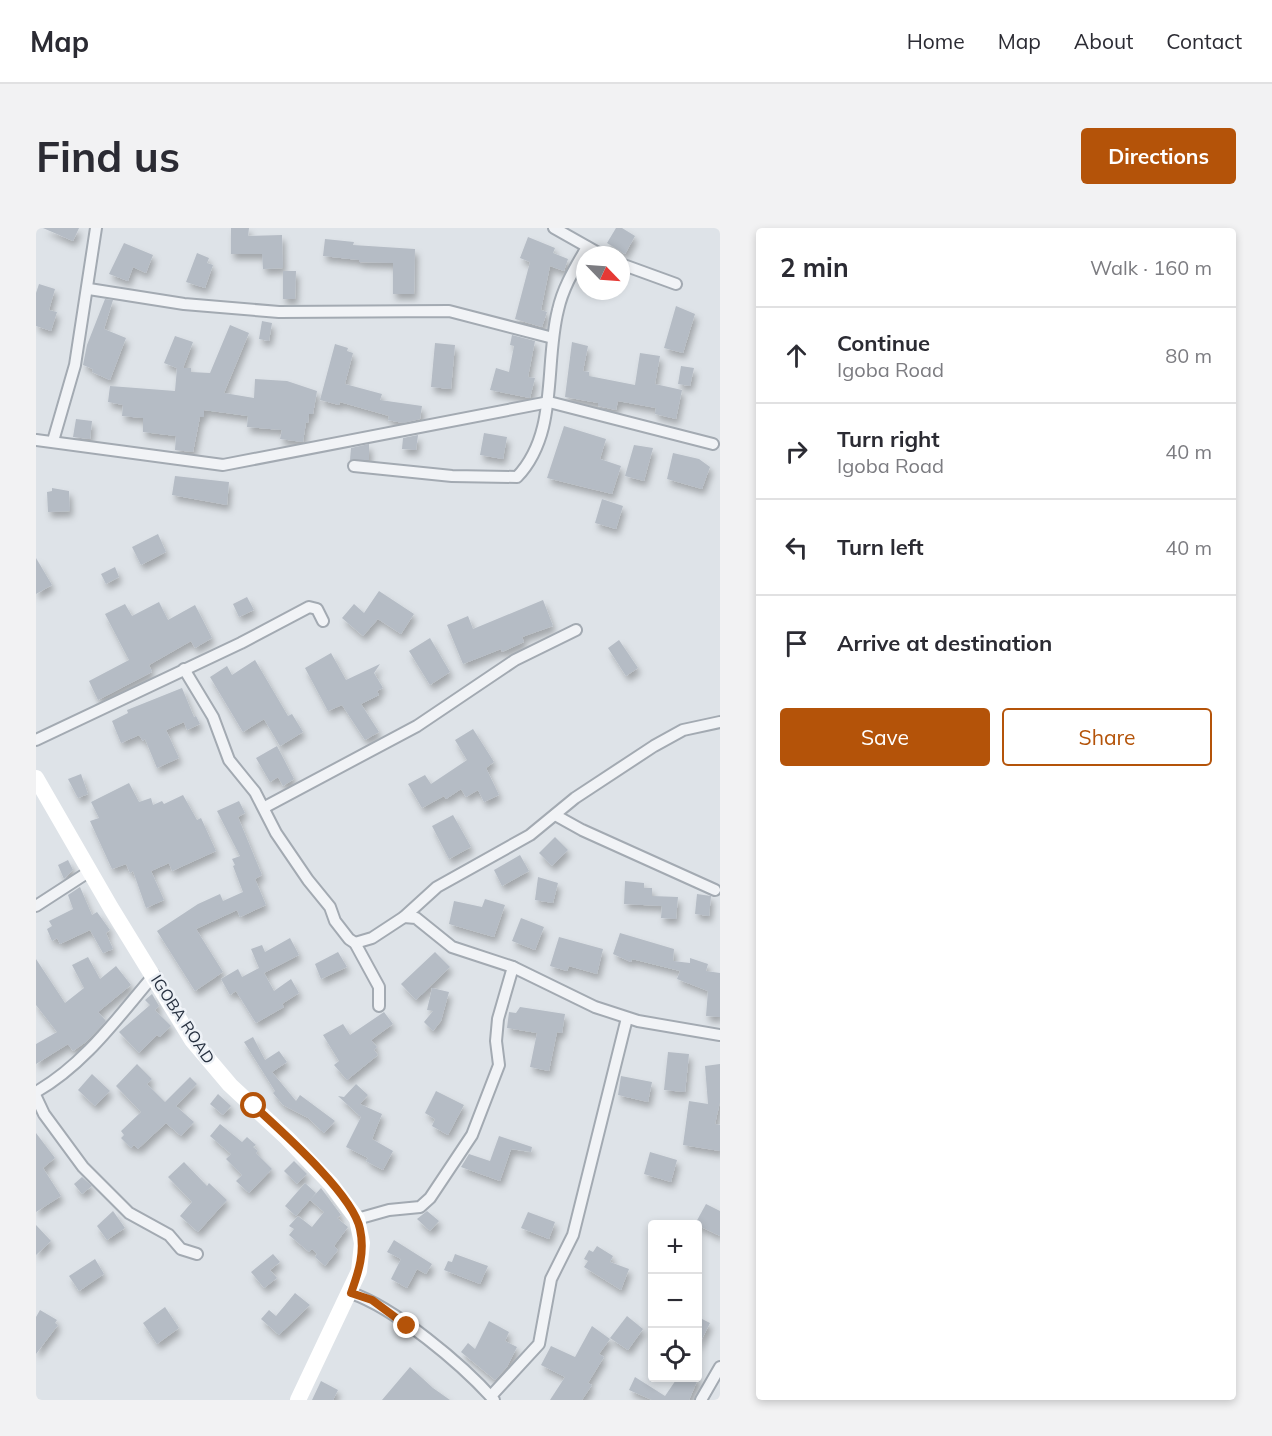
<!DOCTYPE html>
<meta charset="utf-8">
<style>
:root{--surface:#fff;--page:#f2f2f3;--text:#2b2b33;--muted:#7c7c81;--line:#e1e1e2;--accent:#b45309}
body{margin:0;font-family:Mulish,sans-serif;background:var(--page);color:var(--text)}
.controls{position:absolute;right:18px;bottom:18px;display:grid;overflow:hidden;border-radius:6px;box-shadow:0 3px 9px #0003}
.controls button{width:54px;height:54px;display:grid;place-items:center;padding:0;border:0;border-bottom:2px solid var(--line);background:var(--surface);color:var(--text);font:30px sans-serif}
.compass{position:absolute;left:540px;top:18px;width:54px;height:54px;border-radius:50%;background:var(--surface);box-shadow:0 3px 9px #0003;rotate:115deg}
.stop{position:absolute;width:18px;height:18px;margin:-14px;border:4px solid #b45309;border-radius:50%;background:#fff}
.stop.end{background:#b45309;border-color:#fff;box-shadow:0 2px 6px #0008}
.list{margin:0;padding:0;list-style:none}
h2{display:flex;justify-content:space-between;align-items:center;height:78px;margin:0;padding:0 24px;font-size:26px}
h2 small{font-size:20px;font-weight:400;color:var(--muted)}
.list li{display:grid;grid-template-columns:39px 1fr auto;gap:18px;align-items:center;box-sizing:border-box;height:96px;padding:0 24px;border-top:2px solid var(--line)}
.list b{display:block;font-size:22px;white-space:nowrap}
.list p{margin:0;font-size:20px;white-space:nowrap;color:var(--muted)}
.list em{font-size:20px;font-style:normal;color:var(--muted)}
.actions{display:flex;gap:12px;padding:18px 24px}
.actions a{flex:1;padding:14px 0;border:2px solid var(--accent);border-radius:6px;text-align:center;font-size:21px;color:var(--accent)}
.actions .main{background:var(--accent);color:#fff}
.icon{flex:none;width:33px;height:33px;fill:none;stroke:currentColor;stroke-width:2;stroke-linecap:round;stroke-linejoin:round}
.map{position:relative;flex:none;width:684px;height:1172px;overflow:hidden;border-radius:6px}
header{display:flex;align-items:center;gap:36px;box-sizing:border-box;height:84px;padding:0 30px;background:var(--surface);border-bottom:2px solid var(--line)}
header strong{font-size:28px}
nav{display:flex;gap:33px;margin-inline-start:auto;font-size:21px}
.intro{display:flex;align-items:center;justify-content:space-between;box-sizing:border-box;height:144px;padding:0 36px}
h1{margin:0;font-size:42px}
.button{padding:15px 27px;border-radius:6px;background:var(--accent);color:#fff;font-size:21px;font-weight:700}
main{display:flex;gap:36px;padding:0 36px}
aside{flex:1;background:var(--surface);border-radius:6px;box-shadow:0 3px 9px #0003}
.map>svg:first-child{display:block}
.building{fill:#b5bcc5;filter:url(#shadow)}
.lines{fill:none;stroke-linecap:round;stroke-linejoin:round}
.street-casing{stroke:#a3aab2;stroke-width:14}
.street{stroke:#f1f3f6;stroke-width:10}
.secondary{stroke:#fff;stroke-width:16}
.route{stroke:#b45309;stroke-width:8}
.labels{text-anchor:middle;stroke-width:5;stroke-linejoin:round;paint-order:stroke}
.street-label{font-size:16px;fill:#273140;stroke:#edf1f6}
</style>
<header>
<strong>Map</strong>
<nav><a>Home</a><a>Map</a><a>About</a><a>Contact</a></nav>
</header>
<div class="intro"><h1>Find us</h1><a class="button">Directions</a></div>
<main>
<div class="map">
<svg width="684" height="1172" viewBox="0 0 684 1172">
<defs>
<filter id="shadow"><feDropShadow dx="3" dy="5.5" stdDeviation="3" flood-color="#0004"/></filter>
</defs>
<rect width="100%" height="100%" fill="#dee3e8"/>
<!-- building -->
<g class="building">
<path d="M7,0H43L37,13Z"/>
<path d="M195,0H213L212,8L246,7L247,40L227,41L226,26H195Z"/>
<path d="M580,0H586L599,8L589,26L571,15Z"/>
<path d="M492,9L519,20L517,25L532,31L528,43L514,38L505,82L511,84L506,99L479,91L494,34L484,30Z"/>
<path d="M289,11L318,14L317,17L379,21L378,66H357V35L323,34V32L287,28Z"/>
<path d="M88,15L117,27L110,45L97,39L92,53L73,46Z"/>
<path d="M161,25L173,30L171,35L177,37L169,60L150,54Z"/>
<path d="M247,43H260L259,71H247Z"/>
<path d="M3,56L19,61L13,82L21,84L15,103L0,98V65Z"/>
<path d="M69,71L77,72L68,101L90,110L74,152L56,144L57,141L47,137L51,117Z"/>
<path d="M640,78L659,86L647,125L628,120Z"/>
<path d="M226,93L236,95L233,113L223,111Z"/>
<path d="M194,97L213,105L188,165L218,170L219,151L251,153L281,163L277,186H273L272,195L270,194L267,214L244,211L246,202L211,199L212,188L168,182V189H164L157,224L139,222L140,208L107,204V190L86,188L87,177L72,174L74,158L139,163L141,140L128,135L139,108L157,114L147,140H155V144L174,145Z"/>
<path d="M476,107L499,113L492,149L499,150L494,170L454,162L460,140L473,144L478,118L474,117Z"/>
<path d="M536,114L552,118L547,143L553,144V148L599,157L604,125L624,128L619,156L646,162L640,191L619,186L620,180L582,173L580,182L562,178V175L529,169Z"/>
<path d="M399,115L419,117L415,161L395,159Z"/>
<path d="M299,116L312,120L311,123L317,125L309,156L346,166L344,172L386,178L384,191L367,195L352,192L353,188L304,174L303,177L284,172Z"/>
<path d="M645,138L658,140L654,158L642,156Z"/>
<path d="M40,191L56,193L54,211L37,209Z"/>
<path d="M528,198L570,211L564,231L585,238L576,266L511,250Z"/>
<path d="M448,205L471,209L467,231L444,227Z"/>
<path d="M382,207L380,222L366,221L367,210Z"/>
<path d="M333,216V232H314L315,220Z"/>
<path d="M598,217L617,220L608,253L589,248Z"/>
<path d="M637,225L663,231L674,239L666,261L631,251Z"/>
<path d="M139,248L193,254L191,277L136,267Z"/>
<path d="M16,260L33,263L34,283L12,284L11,264L16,263Z"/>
<path d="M566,271L587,278L580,301L559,295Z"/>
<path d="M122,306L130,324L105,337L96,319Z"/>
<path d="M0,330L16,357L0,366Z"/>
<path d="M79,339L83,349L70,356L65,346Z"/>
<path d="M343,363L378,386L365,406L342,391L327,408L306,390L318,376L328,385Z"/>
<path d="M211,369L218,382L203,389L197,376Z"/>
<path d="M507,372L517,398L486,409L488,414L466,424L465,421L427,436L411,397L432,388L437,401Z"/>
<path d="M123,374L132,392L159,377L176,410L159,420L155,413L113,437L116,444L62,472L53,453L93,432L69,386L89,376L96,388Z"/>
<path d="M394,410L414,444L394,457L373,423Z"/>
<path d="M583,412L602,440L590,448L572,420Z"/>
<path d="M295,425L310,452L344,436L338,445L347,460L341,463L343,467L325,476L343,504L329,512L306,477L292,483L269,440Z"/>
<path d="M219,432L252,488L256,486L267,504L244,518L228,491L207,504L174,449L191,438L196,447Z"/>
<path d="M146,460L158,489L160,488L164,496L151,502L148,494L130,502L143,530L121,540L109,511L107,513L103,507L85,515L76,493L92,485L91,482Z"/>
<path d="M437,501L458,534L450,540L463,567L448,574L442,562L430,569L425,561L410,571L408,568L386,580L372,556L389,547L395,556L431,532L419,512Z"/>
<path d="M241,518L258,551L247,558L242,549L234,554L220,530Z"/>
<path d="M45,546L52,566L42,570L32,551Z"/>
<path d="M93,555L103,574L115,570L117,577L126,573L128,576L147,567L161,592L165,590L180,623L136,643L133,635L115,643L128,672L110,680L97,643L94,645L90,636L76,641L54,593L63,590L55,574Z"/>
<path d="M203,573L209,585L202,589L226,647L219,651L230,677L204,689L201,682L160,701L187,744L159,763L121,703L162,676L184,666L187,673L207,664L197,638L199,637L196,631L204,628L181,583Z"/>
<path d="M417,587L435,619L413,631L396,598Z"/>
<path d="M519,609L532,622L516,638L503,625Z"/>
<path d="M484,627L493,643L466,658L458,642Z"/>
<path d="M32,632L37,642L28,651L22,637Z"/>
<path d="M502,649L522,655L517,675L499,672Z"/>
<path d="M589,653L608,655V660H616V668L642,669L640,691L625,690L626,678L588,676Z"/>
<path d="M44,659L56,687L61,684L74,702L70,705L77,721L67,725L54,702L24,716L21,710L16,713L11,701L16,698L13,693L37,681L32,667Z"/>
<path d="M661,666L675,668L673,688L659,686Z"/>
<path d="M449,671L469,677L458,709L413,696L418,673L446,679Z"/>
<path d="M485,690L508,699L499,722L476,713Z"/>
<path d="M584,705L638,721L637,733L654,735V730L672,736L670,743L684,745V789L670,788L672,763L641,751L644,743L596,731L595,734L577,726Z"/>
<path d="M523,709L567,721L561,746L533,738L531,743L514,738Z"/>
<path d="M254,710L263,727L228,745L238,763L255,751L263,765L246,776L248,779L220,795L200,763L194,767L185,751L202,741L206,749L223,740L215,721L226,717L229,724Z"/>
<path d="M302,724L311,739L285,751L279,736Z"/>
<path d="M399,724L414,739L380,772L365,756Z"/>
<path d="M52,729L64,751L80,738L95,757L62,784L70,793L50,814L37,823L32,816L0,836V816L21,804L0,777V731L29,775L48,760L36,737Z"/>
<path d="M396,760L413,764L405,793L397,803L388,794L397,783L391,782Z"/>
<path d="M116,766L123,778L119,782L135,798L124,809L121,807L103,825L83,804L114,777L109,772Z"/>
<path d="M484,779L529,786L526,805L521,804L513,843L494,839L501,805L471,800L473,784L480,785Z"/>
<path d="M348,784L357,796L335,812L341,819L338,822L342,827L311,852L298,837L303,833L287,807L307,796L314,807Z"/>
<path d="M217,809L229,832L243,823L251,834L236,844L260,873L264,867L299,893L288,905L272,890L247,877L237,865L239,863L208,814Z"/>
<path d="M632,824L653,826L649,864L628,862Z"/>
<path d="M101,836L116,851L111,856L129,874L154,849L161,856L140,878L158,894L145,908L130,895L102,921L98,917L95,920L85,910L88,907L85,903L105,884L80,858Z"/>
<path d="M684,836V874L679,896L684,897V923L647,917L653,873L672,876L669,838Z"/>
<path d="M56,846L74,863L59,878L42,862Z"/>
<path d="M585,848L616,854L612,874L582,867Z"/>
<path d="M320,856L332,867L324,876L346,886L336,911L357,923L347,942L330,933L332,930L310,919L325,889L302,868L308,869Z"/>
<path d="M400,863L428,877L412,907L396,898L399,891L389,885Z"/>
<path d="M182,866L195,878L187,887L174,876Z"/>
<path d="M184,896L206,914L211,909L220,917L217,919L222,923L220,925L236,941L213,965L200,953L206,947L190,931L195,926L174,908Z"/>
<path d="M0,905L19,930L7,940L25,968L0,984Z"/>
<path d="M463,908L496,919L495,924L475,921L464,953L425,939L433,926L454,933Z"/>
<path d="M614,924L641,932L635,954L608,946Z"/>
<path d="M258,933L271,946L261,956L248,943Z"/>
<path d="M148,934L171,958L173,955L191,972L162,1004L144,988L156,974L132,949Z"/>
<path d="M46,949L56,958L46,966L38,956Z"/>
<path d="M269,955L280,965L260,988L249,978Z"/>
<path d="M285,960L305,987L301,990L312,999L298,1018L302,1022L289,1038L279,1029L281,1026L276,1021L273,1024L253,1007L258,1001L253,998L262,988L276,999L288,984L274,972Z"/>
<path d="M670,976L684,983V1008L659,996Z"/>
<path d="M77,983L89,1000L71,1012L61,998Z"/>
<path d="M391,983L403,993L394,1003L381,991Z"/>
<path d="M492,984L519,994L513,1011L485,1000Z"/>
<path d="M0,997L15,1013L0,1027Z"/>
<path d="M358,1012L396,1036L390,1046L381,1041L371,1060L355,1051L365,1031L351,1024Z"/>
<path d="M561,1018L577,1028L574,1034L593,1041L585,1062L548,1039L552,1033L548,1031L553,1022L557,1024Z"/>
<path d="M237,1026L244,1034L234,1042L241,1050L228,1060L215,1044Z"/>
<path d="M419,1026L452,1038L444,1056L408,1042L412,1033L416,1034Z"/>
<path d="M59,1031L68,1046L43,1063L33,1048Z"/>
<path d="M259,1065L274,1077L243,1107L225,1091L233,1082L240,1088Z"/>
<path d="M129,1079L143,1100L121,1116L107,1095Z"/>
<path d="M4,1082L21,1092L19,1095L22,1097L0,1126V1089Z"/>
<path d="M591,1088L607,1101L592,1122L574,1110Z"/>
<path d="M662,1089L674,1095L662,1119Z"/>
<path d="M453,1093L473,1104L469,1113L481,1119L471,1139L459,1152L425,1124L432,1115L439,1121Z"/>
<path d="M556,1098L574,1111L563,1126L568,1129L552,1155L556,1157L546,1172H514L529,1149L505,1137L515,1118L539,1129Z"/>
<path d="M374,1139L397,1160L414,1172H346Z"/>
<path d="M599,1149L629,1168L642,1149H663L653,1172H616L593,1162Z"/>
<path d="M285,1153L302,1162L297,1172H276Z"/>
</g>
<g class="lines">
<!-- street casing -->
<g class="street-casing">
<g id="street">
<path d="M518,0L566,27"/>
<path d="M585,36L640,56"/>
<path d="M53,61L148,76L243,84L413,83L517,110"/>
<path d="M0,212L187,237L513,174L677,216"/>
<path d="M17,213L39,137L60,0"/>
<path d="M318,238L416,248L481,249C523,205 508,137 522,82C527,59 539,40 551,19"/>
<path d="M148,441L177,489L193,532L219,564L240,605L272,652L294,679L299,693L313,711L319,715L343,759V778"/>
<path d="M0,512L205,415L273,379L281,381L287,393"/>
<path d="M229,579L381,498L479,432L540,402"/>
<path d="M519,587L546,602L679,662"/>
<path d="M0,678L54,643"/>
<path d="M368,689L380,690L416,719L477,739L559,779L602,793L684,807"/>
<path d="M319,715L336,710L368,689L401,659L494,607L539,570L618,518L647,502L684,494"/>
<path d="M0,864C49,836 82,789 118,747"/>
<path d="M0,869L8,886L47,939L93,985L133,1007L145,1021L161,1026"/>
<path d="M321,991L353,982L384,979L394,970L436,907L463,837L460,813L462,791L477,739"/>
<path d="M315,1065C359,1080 426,1136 458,1172"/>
<path d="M455,1168L503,1116L515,1051L537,1007L591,790"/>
<path d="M665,1172L684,1139"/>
</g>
</g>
<!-- street -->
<use href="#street" class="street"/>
<!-- secondary -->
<path class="secondary" d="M0,550L75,680L156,812L194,857L251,910L295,956L321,991L326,1015L323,1043L262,1172"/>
</g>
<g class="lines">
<!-- route -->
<path class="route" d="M218,878C245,903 317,966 324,1001C329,1024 323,1043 315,1065L336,1072L371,1098"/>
</g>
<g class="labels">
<!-- street labels -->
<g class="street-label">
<text transform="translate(147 791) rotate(57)" y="6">IGOBA ROAD</text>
</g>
</g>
</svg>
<div class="controls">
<button>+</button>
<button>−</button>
<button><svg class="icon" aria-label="locate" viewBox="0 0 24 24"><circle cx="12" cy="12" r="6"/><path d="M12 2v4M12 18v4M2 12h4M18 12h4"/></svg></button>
</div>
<svg class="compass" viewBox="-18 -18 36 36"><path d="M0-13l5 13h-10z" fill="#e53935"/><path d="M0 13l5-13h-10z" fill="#7c7c81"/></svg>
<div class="stop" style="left:218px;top:878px"></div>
<div class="stop end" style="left:371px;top:1098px"></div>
</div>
<aside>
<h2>2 min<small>Walk · 160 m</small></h2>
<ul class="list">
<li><svg class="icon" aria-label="ahead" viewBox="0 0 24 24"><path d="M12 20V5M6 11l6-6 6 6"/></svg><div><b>Continue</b><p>Igoba Road</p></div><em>80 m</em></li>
<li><svg class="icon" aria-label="right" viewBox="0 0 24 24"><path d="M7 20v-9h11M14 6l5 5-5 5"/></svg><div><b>Turn right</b><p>Igoba Road</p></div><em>40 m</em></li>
<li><svg class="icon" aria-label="left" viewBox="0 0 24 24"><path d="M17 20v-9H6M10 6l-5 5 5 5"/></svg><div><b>Turn left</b></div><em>40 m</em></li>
<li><svg class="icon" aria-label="arrive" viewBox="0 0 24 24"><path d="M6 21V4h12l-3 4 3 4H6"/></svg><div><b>Arrive at destination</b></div></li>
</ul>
<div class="actions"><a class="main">Save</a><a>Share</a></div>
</aside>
</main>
